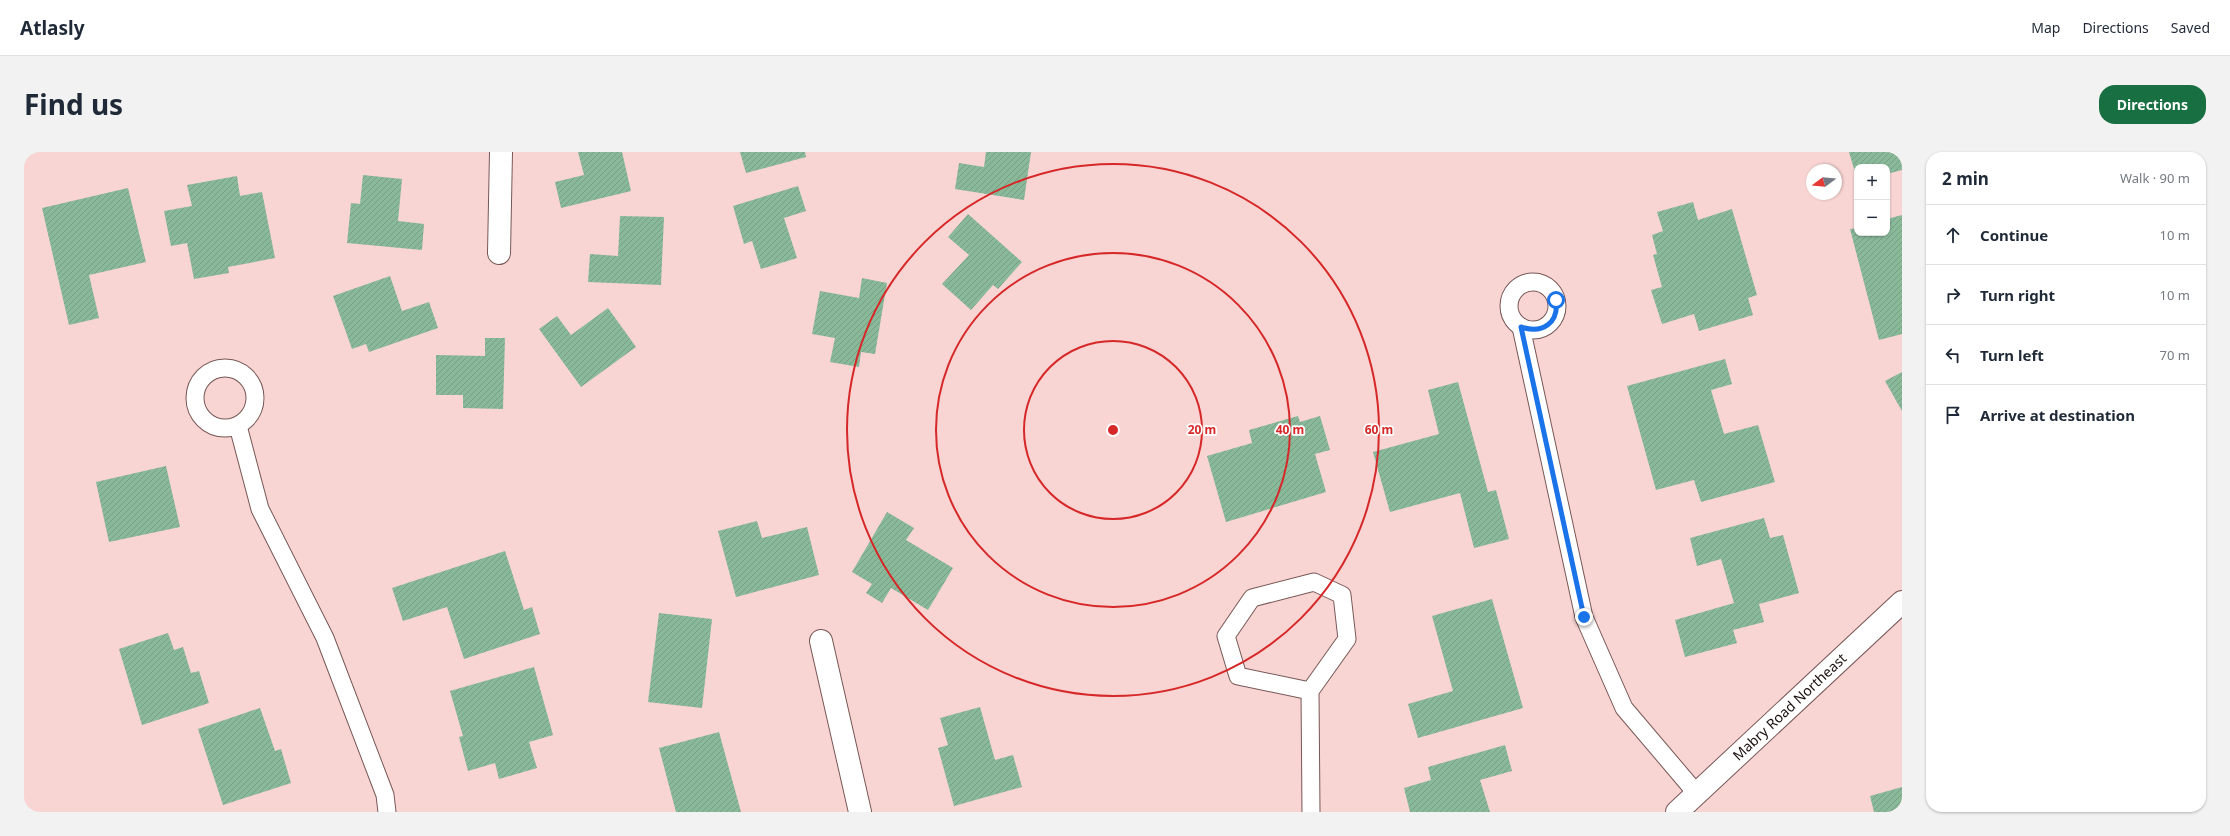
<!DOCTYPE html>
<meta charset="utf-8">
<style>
:root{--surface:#fff;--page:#f2f2f3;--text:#1f2937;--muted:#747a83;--line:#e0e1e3;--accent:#176f42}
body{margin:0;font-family:"Noto Sans",sans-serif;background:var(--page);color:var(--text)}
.controls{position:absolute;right:12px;top:12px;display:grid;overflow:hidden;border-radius:8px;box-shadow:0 1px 3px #0004}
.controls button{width:36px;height:36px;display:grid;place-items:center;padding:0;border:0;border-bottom:1px solid var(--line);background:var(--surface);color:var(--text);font:20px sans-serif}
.compass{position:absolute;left:1782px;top:12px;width:36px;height:36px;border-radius:50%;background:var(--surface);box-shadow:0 1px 3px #0004;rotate:254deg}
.stop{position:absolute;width:12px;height:12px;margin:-9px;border:3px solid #1a73e8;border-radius:50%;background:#fff}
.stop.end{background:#1a73e8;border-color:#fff;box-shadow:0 1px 4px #0008}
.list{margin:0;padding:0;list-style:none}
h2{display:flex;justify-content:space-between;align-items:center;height:52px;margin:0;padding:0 16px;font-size:17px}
h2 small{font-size:13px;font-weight:400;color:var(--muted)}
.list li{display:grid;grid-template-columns:26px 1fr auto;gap:12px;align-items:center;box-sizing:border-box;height:60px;padding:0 16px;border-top:1px solid var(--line)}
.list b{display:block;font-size:15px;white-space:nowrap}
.list em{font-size:13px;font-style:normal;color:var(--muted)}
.icon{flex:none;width:22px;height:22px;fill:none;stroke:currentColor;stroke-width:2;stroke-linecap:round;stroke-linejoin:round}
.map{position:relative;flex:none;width:1878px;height:660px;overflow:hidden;border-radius:16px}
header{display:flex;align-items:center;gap:24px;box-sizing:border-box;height:56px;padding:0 20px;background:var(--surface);border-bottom:1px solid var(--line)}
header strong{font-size:19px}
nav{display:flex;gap:22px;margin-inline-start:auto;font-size:14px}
.intro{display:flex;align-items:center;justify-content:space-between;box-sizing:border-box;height:96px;padding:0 24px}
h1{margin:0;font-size:28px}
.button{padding:10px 18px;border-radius:16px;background:var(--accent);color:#fff;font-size:14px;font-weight:700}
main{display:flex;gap:24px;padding:0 24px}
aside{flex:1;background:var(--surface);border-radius:16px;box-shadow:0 1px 3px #0004}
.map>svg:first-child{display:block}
.building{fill:url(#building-hatch)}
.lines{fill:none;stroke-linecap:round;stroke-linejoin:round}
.service-casing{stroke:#775856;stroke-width:19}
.minor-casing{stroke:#775856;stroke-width:24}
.service{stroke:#fff;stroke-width:17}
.minor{stroke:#fff;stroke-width:22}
.route{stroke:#1a73e8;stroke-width:5}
.ring{fill:none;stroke:#d62828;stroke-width:2}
.labels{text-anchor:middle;stroke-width:3.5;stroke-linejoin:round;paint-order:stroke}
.street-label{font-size:14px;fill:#1b0f0e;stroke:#fff}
.centre{fill:#d62828;stroke:#fff;stroke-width:2}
.ring-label{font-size:12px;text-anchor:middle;font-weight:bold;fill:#d62828;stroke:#fff;stroke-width:3.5;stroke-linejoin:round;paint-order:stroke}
</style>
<header>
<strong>Atlasly</strong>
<nav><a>Map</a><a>Directions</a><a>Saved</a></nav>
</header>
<div class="intro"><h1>Find us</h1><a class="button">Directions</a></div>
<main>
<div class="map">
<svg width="1878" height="660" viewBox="0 0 1878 660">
<defs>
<pattern id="building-hatch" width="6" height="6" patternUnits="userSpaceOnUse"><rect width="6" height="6" fill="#8ab99a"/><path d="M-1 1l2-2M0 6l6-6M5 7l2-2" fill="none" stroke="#769e84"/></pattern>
</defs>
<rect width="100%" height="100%" fill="#f8d4d2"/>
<!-- building -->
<g class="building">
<path d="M554,0H598L607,39L537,56L531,30L560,23Z"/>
<path d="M716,0H781L782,5L722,21Z"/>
<path d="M962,0H1007L1000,48L931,37L935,11L960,15Z"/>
<path d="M1825,0H1878V18L1863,22V15H1833V27Z"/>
<path d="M339,23L378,27L374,69L400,72L398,98L323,91L327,51L336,52Z"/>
<path d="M213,24L216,44L238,40L251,106L204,115L205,121L170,127L163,91L147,94L140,59L168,54L163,33Z"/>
<path d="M774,34L782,59L760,66L773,106L737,117L728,89L720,92L709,54Z"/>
<path d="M104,36L122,110L65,123L75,166L45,173L18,56Z"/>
<path d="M1669,50L1674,68L1708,57L1733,143L1724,146L1729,163L1675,179L1670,162L1638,172L1627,138L1638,135L1629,103L1633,102L1628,83L1639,79L1633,60Z"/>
<path d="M944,62L998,110L974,137L969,133L947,158L918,132L945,103L924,85Z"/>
<path d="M1878,63V182L1855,188L1826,77L1833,76V81H1863V67Z"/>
<path d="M596,64L640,65L637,133L564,130L566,102L594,104Z"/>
<path d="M366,124L378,159L405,150L414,176L345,200L342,192L328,197L309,144Z"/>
<path d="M838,126L863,131L851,202L837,200L835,215L806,210L811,186L788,182L796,139L835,146Z"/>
<path d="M584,156L612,195L557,235L515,177L533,164L547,183Z"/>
<path d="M461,186H481L479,257L439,256V243H412V203L461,204Z"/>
<path d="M1701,207L1708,232L1687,238L1700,282L1734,273L1751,330L1677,350L1670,328L1632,338L1603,234Z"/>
<path d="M1878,220V259L1861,229Z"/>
<path d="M1434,230L1464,340L1472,338L1485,387L1450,396L1436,341L1366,360L1349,300L1415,282L1404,238Z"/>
<path d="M1274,264L1276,270L1296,264L1306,298L1291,302L1302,340L1202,370L1183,304L1228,291L1225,278Z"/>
<path d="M142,314L156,375L85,390L72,330Z"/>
<path d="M863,360L890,376L882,388L929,416L904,458L867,436L858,451L842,441L848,432L828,420Z"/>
<path d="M1740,366L1746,386L1759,383L1775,441L1735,452L1740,470L1709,478L1713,491L1661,505L1651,468L1710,451L1697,407L1673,414L1666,386Z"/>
<path d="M733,369L738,386L783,375L795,423L712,445L694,379Z"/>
<path d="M481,399L500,458L508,455L516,482L440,507L423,455L379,469L368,436Z"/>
<path d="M1468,447L1499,556L1394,586L1384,552L1429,539L1408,464Z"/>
<path d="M635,461L688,467L678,556L624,550Z"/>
<path d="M144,481L150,498L159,495L167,521L175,519L185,551L118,573L95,497Z"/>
<path d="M510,515L529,583L505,590L513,616L475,627L471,611L444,619L435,585L439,584L426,539Z"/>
<path d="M956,555L971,608L989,603L998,635L930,654L914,596L924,593L916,566Z"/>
<path d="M236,556L251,599L257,597L267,631L199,653L174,577Z"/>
<path d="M695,580L717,660H652L635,596Z"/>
<path d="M1481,593L1488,619L1456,628L1466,660H1386L1380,636L1407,628L1404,615Z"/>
<path d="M1878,635V660H1850L1846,644Z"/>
</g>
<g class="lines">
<!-- service casing -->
<g class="service-casing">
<g id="service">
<circle cx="1509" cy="154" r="24"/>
<path d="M1497,175L1560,465L1600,556L1673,642"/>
<circle cx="201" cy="246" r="30"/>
<path d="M214,274L236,357L301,486L361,643L363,660"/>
<path d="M1286,539L1214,524L1202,484L1228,446L1290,430L1318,443L1323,487L1286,539L1287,660"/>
</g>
</g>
<!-- minor casing -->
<g class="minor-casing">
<g id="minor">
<path d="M475,101L477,0"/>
<path d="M797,489L836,660"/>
<path id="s1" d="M1653,660L1878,450"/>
</g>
</g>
<!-- service -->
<use href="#service" class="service"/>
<!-- minor -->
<use href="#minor" class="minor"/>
</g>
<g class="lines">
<!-- route -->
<path class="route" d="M1532,148C1535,171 1519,182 1497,175L1560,465"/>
</g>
<!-- distance rings -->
<g class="ring">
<circle cx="1089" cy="278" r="89"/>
<circle cx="1089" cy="278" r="177"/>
<circle cx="1089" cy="278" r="266"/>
</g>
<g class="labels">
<!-- street labels -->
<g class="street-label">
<text dy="5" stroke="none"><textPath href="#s1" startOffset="154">Mabry Road Northeast</textPath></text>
</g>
</g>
<circle cx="1089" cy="278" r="6" class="centre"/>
<g class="ring-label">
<text x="1178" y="282">20 m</text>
<text x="1266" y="282">40 m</text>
<text x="1355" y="282">60 m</text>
</g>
</svg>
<div class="controls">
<button>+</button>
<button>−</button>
</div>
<svg class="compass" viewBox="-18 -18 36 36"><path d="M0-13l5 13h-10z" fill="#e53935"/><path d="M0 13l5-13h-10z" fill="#747a83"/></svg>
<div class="stop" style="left:1532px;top:148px"></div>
<div class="stop end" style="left:1560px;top:465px"></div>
</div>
<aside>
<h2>2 min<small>Walk · 90 m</small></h2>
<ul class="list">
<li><svg class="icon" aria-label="ahead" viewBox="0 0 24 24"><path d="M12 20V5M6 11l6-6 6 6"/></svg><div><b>Continue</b></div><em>10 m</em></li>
<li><svg class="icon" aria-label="right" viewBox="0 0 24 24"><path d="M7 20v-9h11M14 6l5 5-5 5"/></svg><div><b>Turn right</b></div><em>10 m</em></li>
<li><svg class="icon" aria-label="left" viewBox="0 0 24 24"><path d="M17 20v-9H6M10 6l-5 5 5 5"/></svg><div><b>Turn left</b></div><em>70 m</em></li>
<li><svg class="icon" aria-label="arrive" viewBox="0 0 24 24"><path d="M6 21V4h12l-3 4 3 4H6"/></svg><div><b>Arrive at destination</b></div></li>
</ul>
</aside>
</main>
